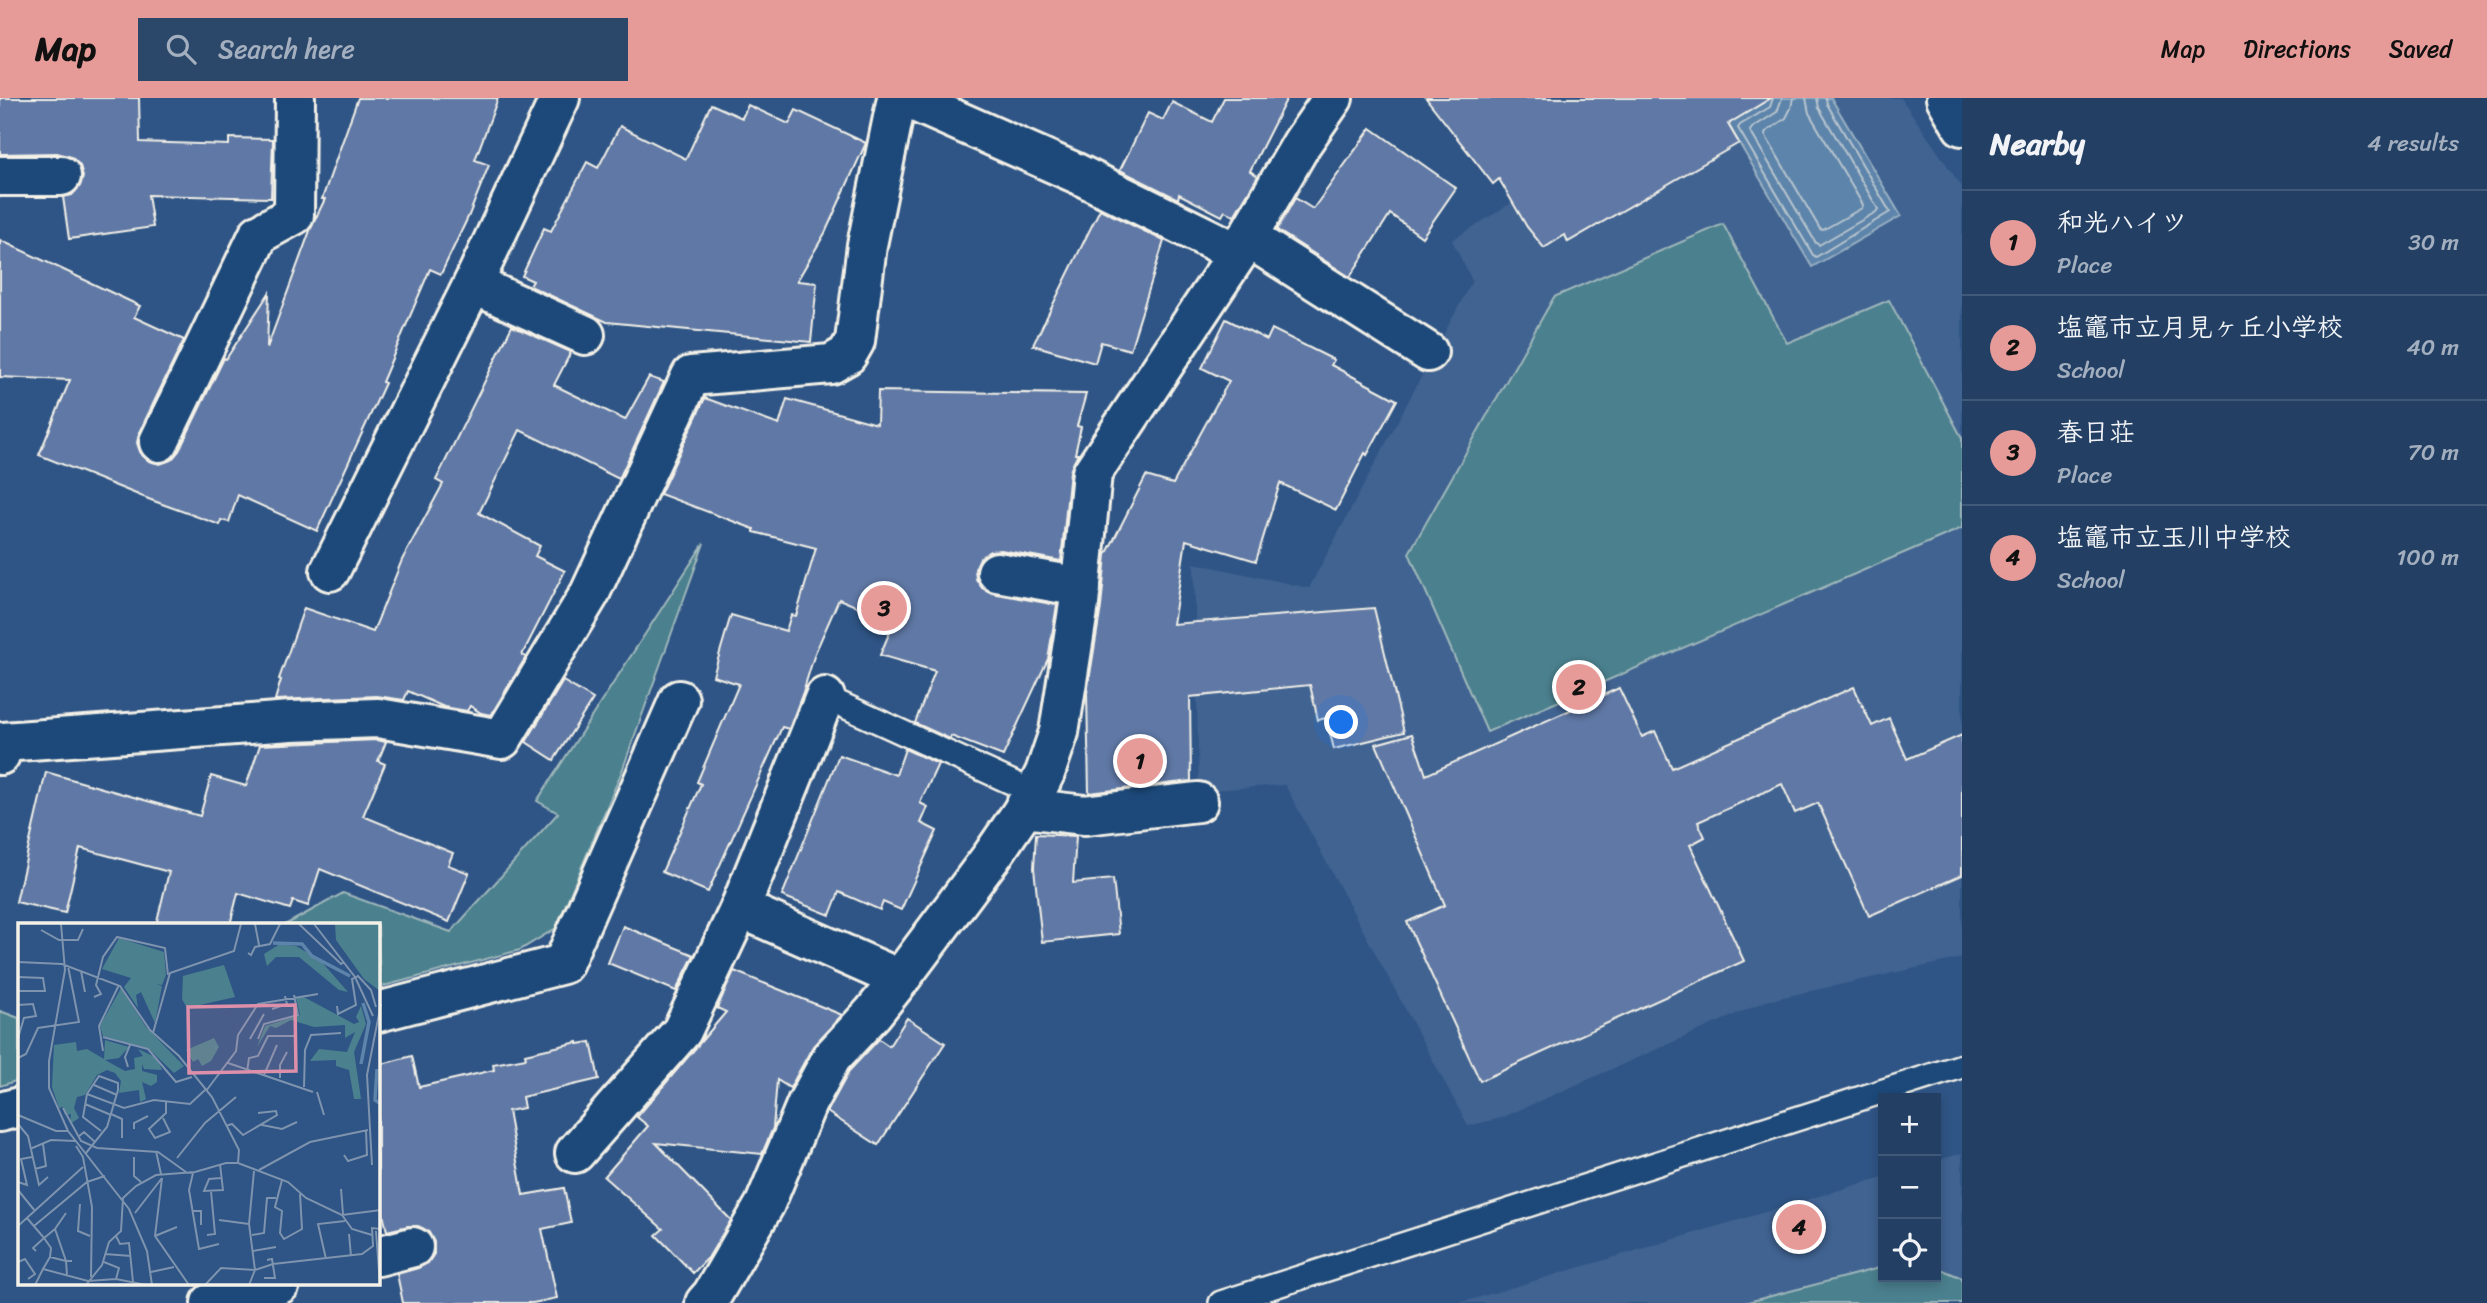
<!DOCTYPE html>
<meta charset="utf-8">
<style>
:root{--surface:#234064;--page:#2b476a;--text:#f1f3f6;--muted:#a3afbf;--line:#405978;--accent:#e69b98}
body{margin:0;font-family:Sriracha,"Klee One",sans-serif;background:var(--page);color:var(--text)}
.controls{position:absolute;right:21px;bottom:21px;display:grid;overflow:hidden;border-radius:0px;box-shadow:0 4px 10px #0003}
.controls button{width:63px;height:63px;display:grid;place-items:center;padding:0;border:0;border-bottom:2px solid var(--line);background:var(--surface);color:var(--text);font:35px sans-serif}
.you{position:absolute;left:1342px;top:625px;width:24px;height:24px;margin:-18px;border:5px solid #fff;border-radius:50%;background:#1a73e8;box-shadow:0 0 0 10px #1a73e833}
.badge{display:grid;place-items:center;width:46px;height:46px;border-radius:50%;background:var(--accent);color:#111;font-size:23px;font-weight:700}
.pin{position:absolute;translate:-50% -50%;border:4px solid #fff;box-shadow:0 2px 7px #0006}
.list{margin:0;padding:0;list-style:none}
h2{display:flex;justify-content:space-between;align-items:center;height:91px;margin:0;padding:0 28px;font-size:30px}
h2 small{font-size:23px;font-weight:400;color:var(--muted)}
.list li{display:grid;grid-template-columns:46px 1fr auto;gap:21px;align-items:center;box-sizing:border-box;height:105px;padding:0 28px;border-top:2px solid var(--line)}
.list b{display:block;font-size:26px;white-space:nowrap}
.list p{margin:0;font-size:23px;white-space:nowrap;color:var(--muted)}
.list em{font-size:23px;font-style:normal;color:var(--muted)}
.icon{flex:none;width:38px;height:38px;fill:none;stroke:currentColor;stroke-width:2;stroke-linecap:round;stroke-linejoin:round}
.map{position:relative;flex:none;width:1962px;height:1205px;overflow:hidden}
header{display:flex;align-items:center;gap:42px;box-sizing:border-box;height:98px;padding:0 35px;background:var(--accent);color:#111}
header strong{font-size:33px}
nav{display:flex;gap:38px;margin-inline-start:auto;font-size:24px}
.search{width:490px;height:63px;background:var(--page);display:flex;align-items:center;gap:18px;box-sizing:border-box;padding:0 24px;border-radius:0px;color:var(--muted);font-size:26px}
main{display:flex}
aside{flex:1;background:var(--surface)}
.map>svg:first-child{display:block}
.built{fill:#416391}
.green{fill:#4b808e;stroke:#a0b8bb;stroke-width:2}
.water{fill:#5d84aa;stroke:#99b0c3;stroke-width:2}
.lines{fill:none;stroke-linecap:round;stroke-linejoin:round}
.shore{stroke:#b8c5cf;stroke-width:2}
.building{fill:#5e78a5;stroke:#f4f1e8;stroke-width:2}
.service-casing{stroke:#f4f1e8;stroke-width:28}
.minor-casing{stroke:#f4f1e8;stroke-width:44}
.service{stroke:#1f4a7a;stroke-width:23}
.minor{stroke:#1f4a7a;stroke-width:38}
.inset-river{fill:none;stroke:#5d84aa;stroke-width:3.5}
.inset-road{fill:none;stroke:#7e93ad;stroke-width:2}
.view{fill:#de8fa9;fill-opacity:0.15;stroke:#de8fa9;stroke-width:3.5}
.inset-edge{fill:none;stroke:#f4f1e8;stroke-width:3.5}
</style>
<header>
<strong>Map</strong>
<div class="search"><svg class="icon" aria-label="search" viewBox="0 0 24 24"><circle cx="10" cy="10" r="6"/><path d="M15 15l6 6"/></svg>Search here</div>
<nav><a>Map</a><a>Directions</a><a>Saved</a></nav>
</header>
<main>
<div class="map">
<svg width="1962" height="1205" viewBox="0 0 1962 1205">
<rect width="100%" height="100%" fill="#2f5586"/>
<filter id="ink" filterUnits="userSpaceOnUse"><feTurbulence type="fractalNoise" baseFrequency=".0143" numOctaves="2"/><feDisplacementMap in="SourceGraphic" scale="14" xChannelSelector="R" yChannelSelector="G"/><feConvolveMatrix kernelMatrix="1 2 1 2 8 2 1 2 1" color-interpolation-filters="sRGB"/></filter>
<g filter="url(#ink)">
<!-- built -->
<g class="built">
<path d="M1680,0H1901L1962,89V860L1766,903L1501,1020L1468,1028L1285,687L1199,693L1194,465L1309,490L1472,183L1452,142Z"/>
<path d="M1962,1055V1205H1460L1883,1079V1179H1936V1063Z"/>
</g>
<!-- green -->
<g class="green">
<path d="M1723,126L1787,245L1889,202L1962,340V430L1487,634L1409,455L1554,199Z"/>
<path d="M704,445L622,673L556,830L520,852L380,889L378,827H285L343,795L451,834L558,715L537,703Z"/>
<path d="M0,913L19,920V982L0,988Z"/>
<path d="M1883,1169V1179H1936V1169L1962,1180V1205H1744Z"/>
</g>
<!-- water -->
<path class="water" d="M1771,0H1831L1901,118L1812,169L1728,26Z"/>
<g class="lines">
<!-- shore -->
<g class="shore">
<path d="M1773,0L1770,9L1740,27L1738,30L1813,157L1816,159L1890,114L1827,6L1826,0"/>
<path d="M1782,0L1777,14L1752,30L1750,33L1816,145L1819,147L1876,114L1878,111L1819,10L1817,0"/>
<path d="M1793,0L1791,10L1786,20L1766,34L1765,37L1820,131L1823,132L1862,110L1863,107L1809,15L1806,0"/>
</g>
</g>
<!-- building -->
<g class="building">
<path d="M0,0H139L140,44L229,47V40L273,41L271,100L148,97L153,129L69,141L63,99L72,97L80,88L83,79L80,68L71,59L57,55L0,56Z"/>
<path d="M358,0H498L475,62L489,67L469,117L441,176L430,171L382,284L385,285L317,433L238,397L229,424L221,422L220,427L151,402L39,357L70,282L0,279V142L140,208L134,219L184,242L139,335L137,345L141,356L149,363L160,366L171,362L179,353L224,260L226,261L269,195L267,250L311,130L325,101H322Z"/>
<path d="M1224,0H1287L1250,73L1258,78L1234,118L1225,113L1222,118L1179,96L1178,101L1120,72L1148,15L1163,22L1172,4L1212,24Z"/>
<path d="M1426,0H1771L1728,26L1739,45L1568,144L1565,137L1544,150L1527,129L1499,81L1493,86Z"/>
<path d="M711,6L742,20L748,7L789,26L796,12L866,45L825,135L797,183L817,185L811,244L607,224L530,188L533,183L522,178L544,130L551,133L587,64L598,70L620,28L686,61Z"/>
<path d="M1371,30L1456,90L1422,139L1390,116L1350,179L1277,132L1295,100L1313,111Z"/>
<path d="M1100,111L1164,143L1130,252L1101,244L1095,265L1033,247Z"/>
<path d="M1226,221L1267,242L1272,231L1334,262L1331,267L1397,302L1367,357L1365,355L1336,412L1280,385L1256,463L1186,442L1173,526L1374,510L1404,634L1334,651L1326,620L1318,622L1310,587L1190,599L1191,683L1089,695L1087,595L1101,509L1106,457L1146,378L1173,386L1229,283L1202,270Z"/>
<path d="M512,228L571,254L554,287L625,322L649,279L664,284L619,381L520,332L479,415L540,448L535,458L565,473L522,557L526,559L491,617L481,615L470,608L467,613L444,609L408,593L404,602L377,598L275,602L281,582L279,581L304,510L373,534L402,462L443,386L436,382Z"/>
<path d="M878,293L1086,296L1077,328L1081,329L1075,356H1078L1070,373L1061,463L1001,452L990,453L980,460L975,471L976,481L982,490L992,495L1057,507L1048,561L1003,658L951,638L950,641L915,625L935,573L880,557L894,524L839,501L815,555L803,594L789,631L782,629L708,794L662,774L701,686L697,684L739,586L713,578L731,517L786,533L791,517L796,518L816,450L754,434V431L660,396L705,300L779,327L787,301L877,326Z"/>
<path d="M563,583L593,601L554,662L526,644Z"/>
<path d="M1854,589L1872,628L1889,620L1907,661L1962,637V777L1869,818L1818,705L1795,715L1782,686L1698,724L1705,739L1690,747L1744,863L1480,983L1407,824L1445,807L1376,646L1412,636L1426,677L1619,590L1642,639L1655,633L1672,670Z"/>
<path d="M377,642L386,644L378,663L385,666L363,718L453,755L448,767L469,775L449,824L320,771L308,808L293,803L290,811L238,795L230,827H156L169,774L80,750L65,815L16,804L46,674L200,718L211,678L246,688L260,647Z"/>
<path d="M905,651L938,666L920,705L928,709L921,725L937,733L901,812L883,804L880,812L839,794L830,817L782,798L839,657L896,677Z"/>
<path d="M1036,736L1076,738L1073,785L1113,781L1119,836L1042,844L1034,770Z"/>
<path d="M623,828L694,857L676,893L608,865Z"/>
<path d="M734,873L842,917L813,948L790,990L777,982L773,1030L762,1056L656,1045L731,1122L708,1160L693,1175L656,1137L663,1131L604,1079L648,1028L637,1019L726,914L717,910Z"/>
<path d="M907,920L945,945L878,1047L827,1014L850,972L879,941L889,948Z"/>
<path d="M578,944V946L591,944L599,981L522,999L524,1010L508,1013L523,1097L564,1090L571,1125L542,1131L557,1200L533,1205H403L397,1176L418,1170L428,1165L434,1156V1144L428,1133L418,1128H408L387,1133L378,1095V967L412,958L419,989L494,972L493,966L526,960L525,956Z"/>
</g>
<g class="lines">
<!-- service casing -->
<g class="service-casing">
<g id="service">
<path d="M825,599L1035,695"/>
<path d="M1221,1205L1962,968"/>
</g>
</g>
<!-- minor casing -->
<g class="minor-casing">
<g id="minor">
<path d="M906,0L1076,75L1238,155"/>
<path d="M1946,0L1962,28"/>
<path d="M0,78H61"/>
<path d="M1247,139L1428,254"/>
<path d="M473,186L585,237"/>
<path d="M159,344L259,136L294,117L295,0"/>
<path d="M330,473L473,186L560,0"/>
<path d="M997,474L1081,489"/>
<path d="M0,657L3,644L291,623L378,620L502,641L590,495L691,278L831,266L847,257L855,243L867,147L897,0"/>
<path d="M1024,710L1085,717L1198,704"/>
<path d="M740,810L900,881"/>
<path d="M378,914L563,866L679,602"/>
<path d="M0,1014L19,1009"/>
<path d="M575,1055L682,933L740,810L825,599"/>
<path d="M378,1158L413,1149"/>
<path d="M211,1205L280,1186"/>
<path d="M705,1205L712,1197L765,1106L807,1005L832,959L873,915L900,881L992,758L1035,695L1045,675L1059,634L1079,506L1092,375L1238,155L1302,45L1333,0"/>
</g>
</g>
<!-- service -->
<use href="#service" class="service"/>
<!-- minor -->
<use href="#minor" class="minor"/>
</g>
</g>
<!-- overview -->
<g transform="translate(18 825)">
<rect width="362" height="362" fill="#2f5586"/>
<path d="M317,1H362V68L346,56L318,17ZM101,15L146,29L148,52L144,62L138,61L144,63L137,100L123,69L118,72L120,85L106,64L113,55L84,46ZM262,21L278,23L302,37L330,69L321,67L281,34H258L249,43L246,31ZM206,42L217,74L169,85L164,76L165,53ZM103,65L128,104L166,143L156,150L130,125L85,113L82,103ZM284,73L336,101L341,99L338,94L343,83L348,101L336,129L343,176H336L331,147L318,143V137L292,138L301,126L329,129L337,109L327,115V102L296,104L273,97L258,105L252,103L239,124L247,103L282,92L278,75ZM196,115L201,124L193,138L184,143L180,136L175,139L168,127ZM87,117L111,124L101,135L87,137L107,148L117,146L116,135L125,133L120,126L139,135L144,147L126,146L124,141V148L139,152V159L133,163L124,159L128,176L122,179L121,167L101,170L103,158L97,150L89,147L79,152L67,172L59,174L56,185L61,195L52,201L53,191L47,192L45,184L41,185L34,164L36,122L58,119L59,128L69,126L86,136Z" fill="#4b808e"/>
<path class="inset-river" d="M255,20L284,21L294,33L332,53M343,141L351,99L345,80M359,146L357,177L363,181"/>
<path class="inset-road" d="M43,1L47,47L31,138V165L50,208L111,286L129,328L134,362M237,1L241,22M281,1L323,41L326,39M296,1L337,54L355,93M23,7L41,17H60L65,6M230,30L233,32L237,24L252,21L262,1M0,39L44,41L102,63L132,107L161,133L194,174L221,227L220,240M63,48L67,69M0,54L25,55L27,68H0M76,74L83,71L78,62L85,34L99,14L147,25L150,52M0,82L15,81L18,93L6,95L0,115M319,83L320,91L338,82L334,56L340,53L353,67L358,84M254,86L269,81L267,73M135,110L152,50L216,28L223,1M85,114L130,126L158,159L174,154M232,116L246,91M240,116L246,101L280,92L276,72M85,128L81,103L101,62M0,135L8,131L20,105L61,99L50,43M210,140L295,169M110,144L107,134L112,122M229,149L231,135L240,133L250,113H277L278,106M246,152L259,122M262,155V142L269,129M76,162L99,172M286,164L287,127L293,112L323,110M188,168L218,128L220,112L240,81L300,71M299,169L306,192M69,171L106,185L136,177L172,181L187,167M67,181L93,192M45,185L63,218L79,225L140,229L168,249M93,191L104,196V215M0,192L38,208H50M145,195L152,209L137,215L131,206L148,190V179M0,201L10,213L21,262L30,254M244,202L264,206L279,199M208,203L214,201L225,212L259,192L258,188L240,190M116,206V200L130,193M60,214L66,209L77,219M58,223L65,234L74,284L73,354M12,226L33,217L58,218M138,228L143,251M68,230L89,204L100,167V160L81,153L69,171L65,194L83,208M326,232L330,238L349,232L348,208M116,234V253L123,259M159,235L187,200L218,174M202,241L205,267L186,268L191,256L203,255M354,242L349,152L363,81M17,246L28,243L25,221M241,247L292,219L350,207M175,250L171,267L181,326L201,321M144,255L137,313L171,362M264,257L257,284L264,288L262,310L266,316L284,306L282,271M0,259L9,262L3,236L14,234M323,266L325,291M0,267L17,288M62,281L60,308L72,313M174,288H183V302M48,290L37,306L48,338H54M117,290L144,255M324,292L363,287M9,295L26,315L37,306M201,297L231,301M0,303L65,244M16,303L69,259L87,253M358,308L362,362M331,311L333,333M189,312L197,311L193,268M234,312L246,310L249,275H258M98,313L102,321L111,320L115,359M137,313L159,304M18,328L15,325L26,315L33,325L32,334M235,328L258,324M87,331L113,333M308,336L300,301L327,298M0,339L7,336L17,351L10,356M86,339L101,345L98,356M25,346L32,334L48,338L49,352M133,349L156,344M246,355H257L254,336L249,337M17,362L25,346L70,358L98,356L128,362M68,362L84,342L91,319L103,308L105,275L118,263L138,252L177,249L208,240H220L270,259L288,275L324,292L334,306L354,312M187,362L203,345L237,347L231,301L236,248M231,362L237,347L255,341L344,331L355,323L354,305L363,306"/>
<path class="view" d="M277,82L278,148L171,150L170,84Z"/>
<rect width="362" height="362" class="inset-edge"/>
</g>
</svg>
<div class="controls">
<button>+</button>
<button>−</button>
<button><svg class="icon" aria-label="locate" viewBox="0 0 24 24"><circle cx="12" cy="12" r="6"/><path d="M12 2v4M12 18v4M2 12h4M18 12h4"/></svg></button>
</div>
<div class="you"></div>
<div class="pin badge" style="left:1140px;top:663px">1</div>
<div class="pin badge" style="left:1579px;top:589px">2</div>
<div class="pin badge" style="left:884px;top:510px">3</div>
<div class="pin badge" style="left:1799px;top:1129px">4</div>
</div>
<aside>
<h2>Nearby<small>4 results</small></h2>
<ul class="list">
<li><span class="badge">1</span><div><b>和光ハイツ</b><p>Place</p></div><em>30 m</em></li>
<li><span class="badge">2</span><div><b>塩竈市立月見ヶ丘小学校</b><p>School</p></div><em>40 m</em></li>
<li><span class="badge">3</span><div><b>春日荘</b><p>Place</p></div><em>70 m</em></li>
<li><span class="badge">4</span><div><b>塩竈市立玉川中学校</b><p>School</p></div><em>100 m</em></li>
</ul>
</aside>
</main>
